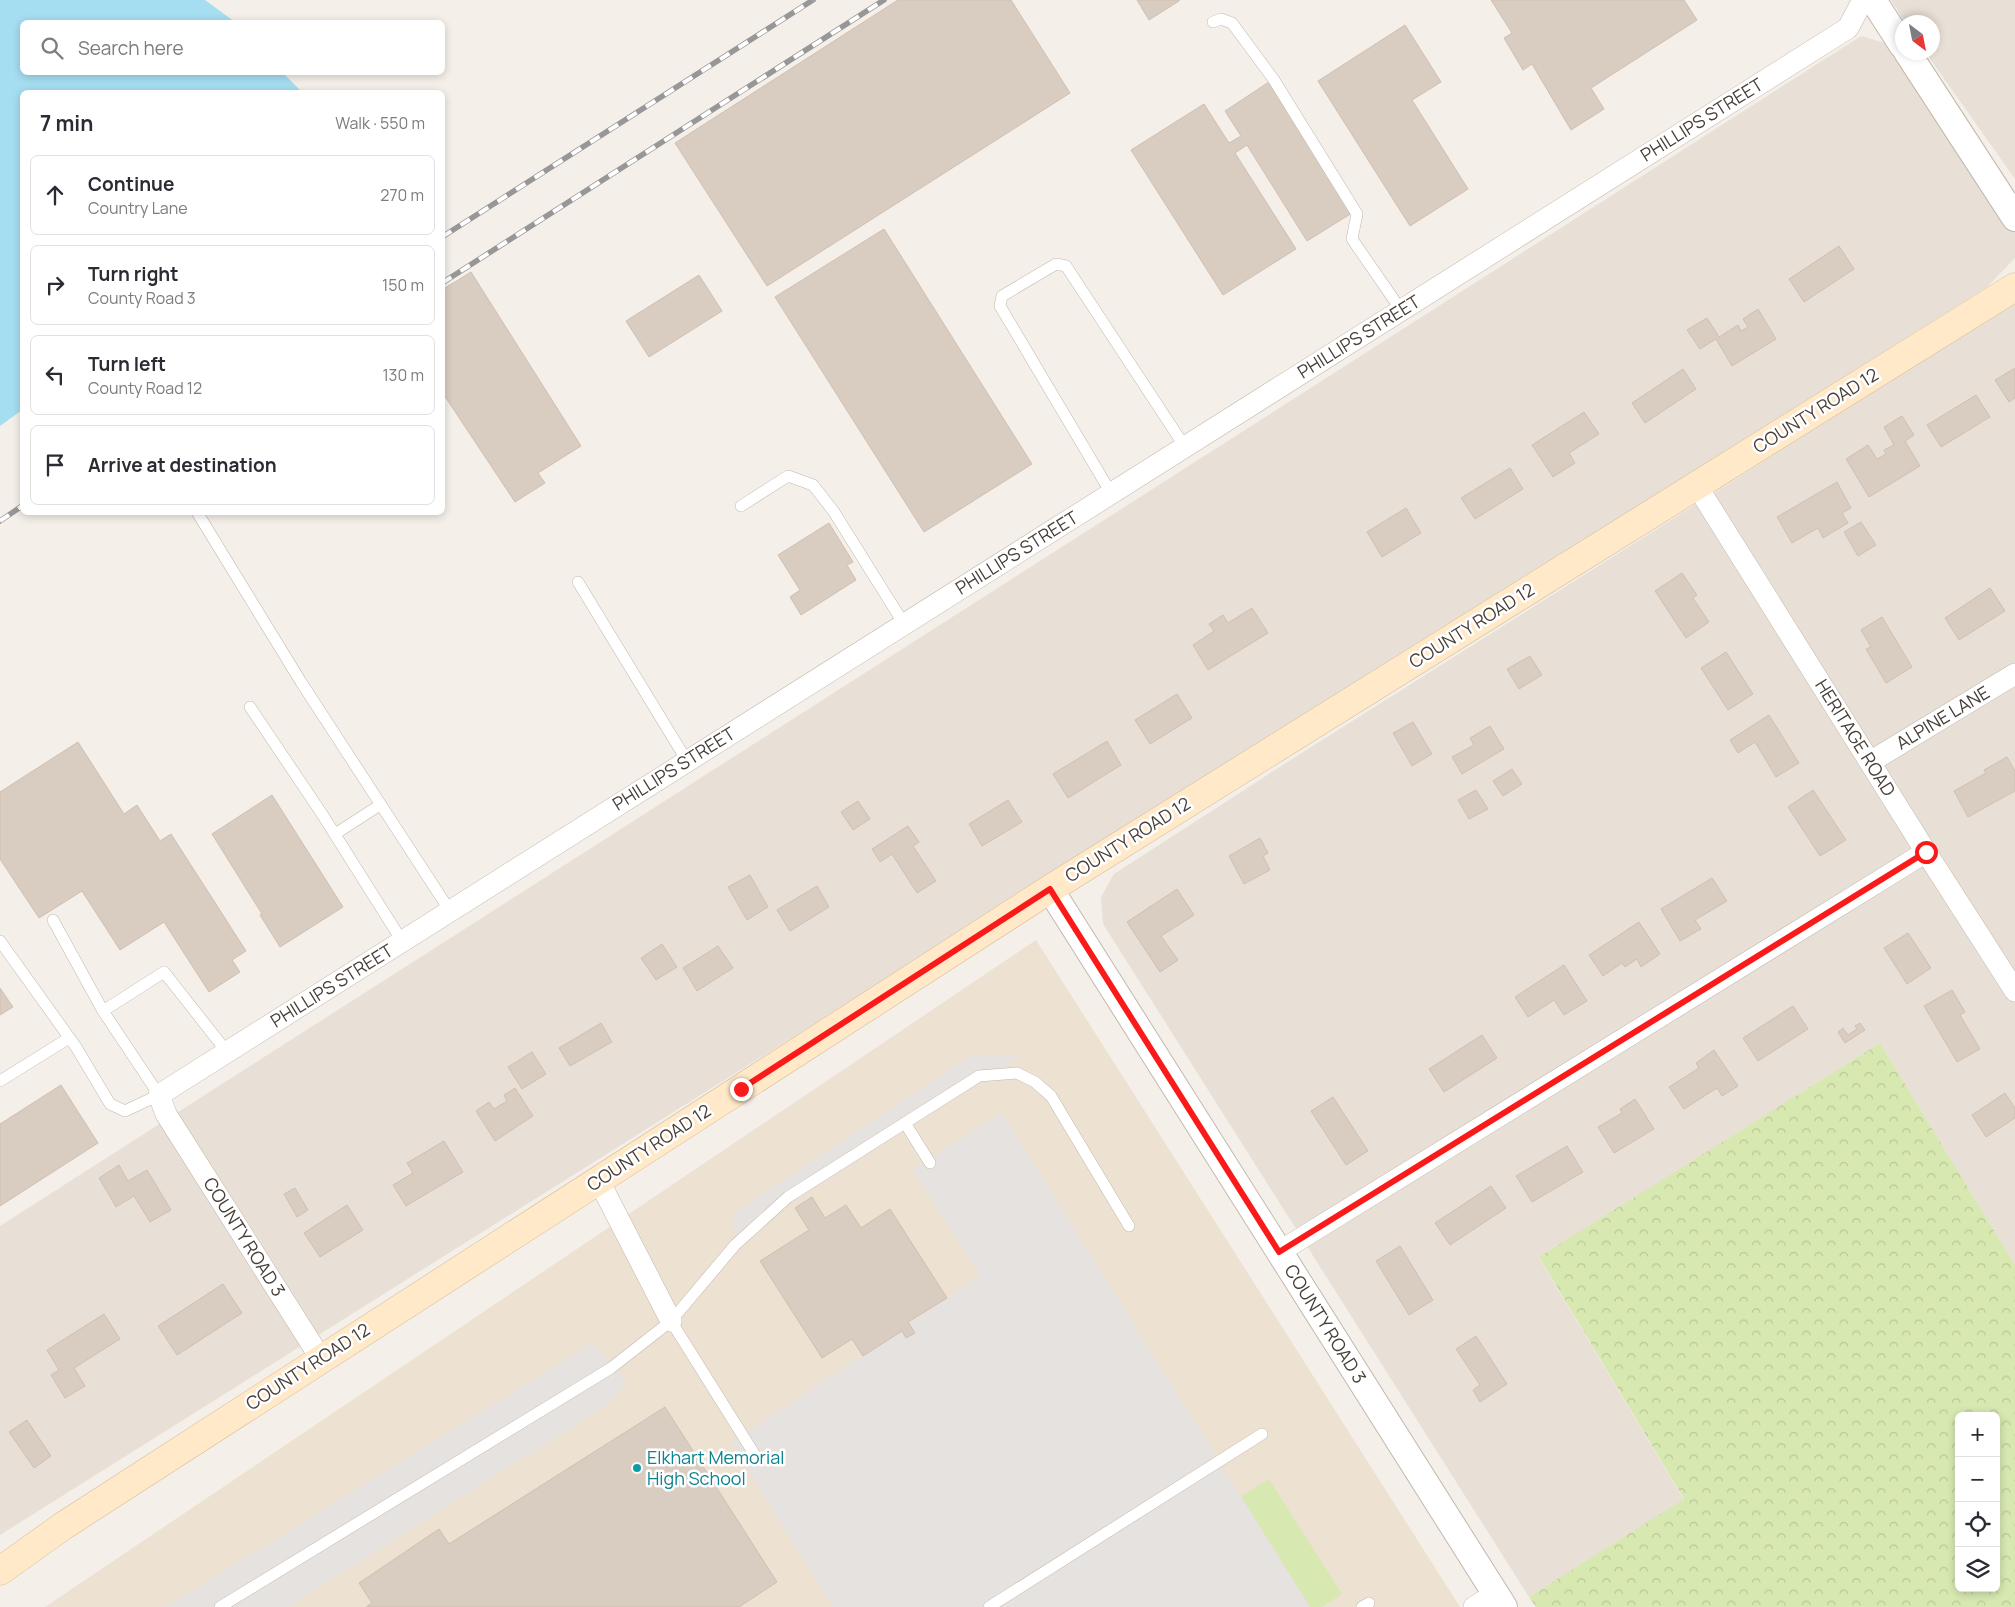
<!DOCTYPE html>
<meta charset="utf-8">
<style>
:root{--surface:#fff;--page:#f7f7f7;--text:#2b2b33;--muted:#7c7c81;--line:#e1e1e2}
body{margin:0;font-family:Manrope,sans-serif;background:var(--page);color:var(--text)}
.controls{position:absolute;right:15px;bottom:15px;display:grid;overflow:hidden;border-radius:8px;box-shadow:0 2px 8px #0003}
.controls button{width:45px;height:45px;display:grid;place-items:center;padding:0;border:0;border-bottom:1px solid var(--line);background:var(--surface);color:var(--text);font:25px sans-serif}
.compass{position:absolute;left:1895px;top:15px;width:45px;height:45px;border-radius:50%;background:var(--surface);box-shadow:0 2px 8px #0003;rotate:148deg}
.stop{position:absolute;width:15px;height:15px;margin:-11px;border:4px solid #fa1a19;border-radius:50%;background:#fff}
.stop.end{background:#fa1a19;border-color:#fff;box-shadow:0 1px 5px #0008}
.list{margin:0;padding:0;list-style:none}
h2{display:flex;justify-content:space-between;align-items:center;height:65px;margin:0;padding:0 20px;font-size:21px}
h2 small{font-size:16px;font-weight:400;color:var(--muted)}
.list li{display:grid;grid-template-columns:32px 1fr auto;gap:15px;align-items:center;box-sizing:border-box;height:80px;margin:0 10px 10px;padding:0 10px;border:1px solid var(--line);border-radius:8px}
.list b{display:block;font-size:19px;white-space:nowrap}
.list p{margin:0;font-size:16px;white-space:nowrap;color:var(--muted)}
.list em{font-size:16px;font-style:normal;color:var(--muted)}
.icon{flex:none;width:28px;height:28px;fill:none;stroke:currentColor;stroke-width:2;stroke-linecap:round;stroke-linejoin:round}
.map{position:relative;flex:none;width:2015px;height:1607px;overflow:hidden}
.search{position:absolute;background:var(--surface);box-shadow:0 2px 8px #0003;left:20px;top:20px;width:425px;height:55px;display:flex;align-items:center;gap:12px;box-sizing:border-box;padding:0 18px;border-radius:8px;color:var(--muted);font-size:19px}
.panel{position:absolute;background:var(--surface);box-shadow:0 2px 8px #0003;left:20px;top:90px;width:425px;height:425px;border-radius:8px}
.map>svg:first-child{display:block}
.residential{fill:#e8e0d6}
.education{fill:#ede1d2}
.grass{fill:#d7e8b1}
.forest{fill:url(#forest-crowns);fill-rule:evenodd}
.parking{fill:#e5e2e0}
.water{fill:#a5ddf1}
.building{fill:#d9ccc0;stroke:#d1bfb1}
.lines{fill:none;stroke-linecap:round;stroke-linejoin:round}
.service-casing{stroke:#c3b8ad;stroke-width:12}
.minor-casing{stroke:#c3b8ad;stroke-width:22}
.tertiary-casing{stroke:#c3b8ad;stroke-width:28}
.secondary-casing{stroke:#d4bb98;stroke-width:29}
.service{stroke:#fff;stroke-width:11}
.minor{stroke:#fff;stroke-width:21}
.tertiary{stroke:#fff;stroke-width:26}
.secondary{stroke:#ffe9c8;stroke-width:28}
.rail-casing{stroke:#979797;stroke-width:5.5}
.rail{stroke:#fff;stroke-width:4;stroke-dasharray:11;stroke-linecap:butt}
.route{stroke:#fa1a19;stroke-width:6}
.culture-dot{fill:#0f9aa8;stroke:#fff;stroke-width:2}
.labels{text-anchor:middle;stroke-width:5;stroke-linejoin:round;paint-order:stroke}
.street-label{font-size:18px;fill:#473e37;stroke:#fff}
.culture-label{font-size:18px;fill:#0d838f;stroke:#fff;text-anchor:start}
</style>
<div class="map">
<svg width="2015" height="1607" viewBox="0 0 2015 1607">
<defs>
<pattern id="forest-crowns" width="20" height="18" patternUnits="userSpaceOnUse" patternTransform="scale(1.25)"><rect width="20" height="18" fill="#d7e8b1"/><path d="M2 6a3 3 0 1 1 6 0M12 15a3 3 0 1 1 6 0" fill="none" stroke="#bac899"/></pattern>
</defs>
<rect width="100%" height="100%" fill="#f4efe8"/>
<!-- residential -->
<g class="residential">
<path d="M1891,0H2015V179L1926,53L1932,52V22H1905Z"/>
<path d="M1861,36L1889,44L2015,232V258L1987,287L0,1535V1226Z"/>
<path d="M2015,303V1265L1880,1043L1539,1258L1684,1500L1529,1597L1103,924L1101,897L1114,874L1300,754Z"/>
</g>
<!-- education -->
<path class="education" d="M1036,940L1460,1607H45Z"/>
<!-- grass -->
<path class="grass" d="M1269,1479L1342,1594L1322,1607H1065Z"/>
<!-- forest -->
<path class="forest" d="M1880,1043L2015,1265V1607H1536L1529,1597L1684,1499L1539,1257ZM1959,1416H1996V1588H1959Z"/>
<!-- parking -->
<g class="parking">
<path d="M972,1055L1019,1056L736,1239L733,1213Z"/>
<path d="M1002,1113L1310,1607H833L731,1443L980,1276L913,1169Z"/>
<path d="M593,1343L627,1381L608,1404L288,1607H166Z"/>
</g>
<!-- water -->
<path class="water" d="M0,0H205L235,22H22V72L283,73L302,92H22V410L0,426Z"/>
<!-- building -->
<g class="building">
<path d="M898,0H1011L1070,93L767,286L675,143Z"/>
<path d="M1137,0H1179V1L1149,20Z"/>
<path d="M1491,0H1684L1697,20L1591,88L1604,109L1571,130L1532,64L1523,70L1504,38L1512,33Z"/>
<path d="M1405,25L1441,82L1412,100L1468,189L1410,226L1318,81Z"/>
<path d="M1269,82L1352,213L1307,241L1247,145L1235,153L1296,249L1223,295L1131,150L1204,104L1229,143L1241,136L1225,111Z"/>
<path d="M884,229L1032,464L924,532L775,297Z"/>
<path d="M1839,246L1854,269L1804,302L1789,279Z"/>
<path d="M471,272L581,446L538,473L545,483L515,502L442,392V290Z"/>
<path d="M699,275L722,311L649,357L626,321Z"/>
<path d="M1758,309L1776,339L1732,366L1716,339L1700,349L1687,330L1707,318L1719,337L1738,325L1741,331L1748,327L1743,319Z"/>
<path d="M2015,368V398L2009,402L1995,380Z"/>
<path d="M1683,369L1696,389L1645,423L1632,403Z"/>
<path d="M1976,395L1990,417L1941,447L1927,425Z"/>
<path d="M1584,412L1599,434L1569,453L1575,463L1553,477L1532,445Z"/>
<path d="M1902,416L1914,435L1905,441L1920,466L1869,497L1846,459L1868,445L1877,459L1886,454L1884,450L1894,445L1884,427Z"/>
<path d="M1510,468L1523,489L1475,519L1461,498Z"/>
<path d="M1837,482L1851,508L1842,513L1848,523L1823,538L1818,528L1792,543L1777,517Z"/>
<path d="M1406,508L1421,533L1382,557L1367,532Z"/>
<path d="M1861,522L1876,545L1858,556L1844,532Z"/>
<path d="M829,523L853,562L847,565L856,580L801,615L790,597L800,590L778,555Z"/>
<path d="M1682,573L1697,595L1693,598L1709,622L1686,638L1655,591Z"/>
<path d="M1990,588L2005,611L1959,640L1945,618Z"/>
<path d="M1252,608L1268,633L1208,670L1193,645L1214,631L1209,624L1223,615L1228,623Z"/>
<path d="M1882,617L1912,667L1886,683L1866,649L1871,647L1861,630Z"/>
<path d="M1726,652L1753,694L1728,710L1701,668Z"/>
<path d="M1530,656L1542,675L1519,689L1507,669Z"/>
<path d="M1177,694L1192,718L1150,744L1135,720Z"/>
<path d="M1769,715L1799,763L1776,777L1755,742L1738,753L1730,740Z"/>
<path d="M1413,722L1432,754L1412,766L1393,733Z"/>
<path d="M1490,726L1504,749L1462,774L1452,757L1474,745L1470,738Z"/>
<path d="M1107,741L1121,765L1068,798L1053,774Z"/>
<path d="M78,742L124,814L137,805L160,841L171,834L246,951L232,960L240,972L209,992L164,922L120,950L82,891L39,918L0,859V792Z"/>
<path d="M2007,757L2015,771V791L1968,817L1954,791L1986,773L1984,770Z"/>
<path d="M1512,769L1522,784L1503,796L1493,781Z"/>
<path d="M1476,790L1488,809L1469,819L1458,800Z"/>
<path d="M1813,790L1846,840L1820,856L1788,807Z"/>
<path d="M272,795L343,907L280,947L260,915L262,914L212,834Z"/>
<path d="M1008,800L1022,822L982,846L969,824Z"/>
<path d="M858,801L870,819L853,830L841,812Z"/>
<path d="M908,826L919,842L913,846L936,881L917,893L892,854L880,862L872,849Z"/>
<path d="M1260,838L1268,853L1263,856L1270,870L1244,884L1229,856Z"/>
<path d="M750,875L768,907L747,920L728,887Z"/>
<path d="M1712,878L1727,901L1695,920L1701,929L1680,941L1661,909Z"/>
<path d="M817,886L829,907L790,931L777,910Z"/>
<path d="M1177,889L1194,915L1161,936L1178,960L1160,972L1127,922Z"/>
<path d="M1639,922L1660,954L1641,967L1637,959L1625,967L1622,963L1603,976L1589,955Z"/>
<path d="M1908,933L1931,968L1907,984L1884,948Z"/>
<path d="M662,944L677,967L656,980L641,958Z"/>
<path d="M718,946L733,968L697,991L683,968Z"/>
<path d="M1564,965L1587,1001L1564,1015L1554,1000L1528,1017L1515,997Z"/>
<path d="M0,988L13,1007L0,1015Z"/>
<path d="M1952,990L1965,1012L1960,1015L1980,1049L1957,1062L1924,1006Z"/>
<path d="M1793,1006L1808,1029L1758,1061L1743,1038Z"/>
<path d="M601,1023L612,1042L570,1066L559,1048Z"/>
<path d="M1860,1023L1865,1030L1845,1043L1838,1032L1843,1028L1848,1035L1857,1029L1855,1026Z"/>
<path d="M1482,1035L1497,1058L1444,1092L1429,1069Z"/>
<path d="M1714,1050L1738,1086L1722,1096L1717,1088L1684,1109L1669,1087L1699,1068L1696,1063Z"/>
<path d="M532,1052L546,1074L522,1089L508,1067Z"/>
<path d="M61,1085L98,1143L0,1206V1124Z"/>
<path d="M515,1088L533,1116L495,1141L476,1111L489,1102L494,1109L507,1101L504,1095Z"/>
<path d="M2005,1093L2015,1108V1118L1986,1137L1972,1115Z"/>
<path d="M1333,1097L1368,1151L1346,1165L1311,1111Z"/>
<path d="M1635,1099L1654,1129L1614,1153L1598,1127L1622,1113L1620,1109Z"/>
<path d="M444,1141L463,1172L406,1206L393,1185L413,1173L407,1163Z"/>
<path d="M1567,1146L1583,1172L1532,1202L1516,1176Z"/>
<path d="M119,1165L128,1181L147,1170L171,1210L150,1222L134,1196L116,1207L99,1178Z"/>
<path d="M1491,1186L1506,1208L1450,1245L1435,1223Z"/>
<path d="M295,1188L308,1210L297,1217L284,1194Z"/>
<path d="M812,1197L825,1218L846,1205L861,1228L890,1209L947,1298L908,1322L915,1333L906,1338L902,1331L863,1356L852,1339L822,1358L760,1261L809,1230L795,1208Z"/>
<path d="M347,1205L363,1230L320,1257L304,1233Z"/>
<path d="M1400,1246L1433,1300L1409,1315L1376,1261Z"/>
<path d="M223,1284L242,1313L177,1355L158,1326Z"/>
<path d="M104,1314L120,1339L74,1368L85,1386L65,1398L51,1375L59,1370L47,1350Z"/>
<path d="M1476,1336L1507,1384L1480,1402L1473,1390L1480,1385L1456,1349Z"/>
<path d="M665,1407L777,1582L739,1607H366L372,1603L359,1583L439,1529L449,1544Z"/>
<path d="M27,1420L51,1456L34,1468L9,1432Z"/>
</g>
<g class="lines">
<!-- service casing -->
<g class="service-casing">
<g id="service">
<path d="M1213,22L1221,19L1232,23L1274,80L1357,214L1352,239L1401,310"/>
<path d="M1111,493L1000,306L1002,296L1056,264L1066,266L1185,447"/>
<path d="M741,506L788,476L813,485L834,512L904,624"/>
<path d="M197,512L301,682L450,911"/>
<path d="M578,582L687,761"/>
<path d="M250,707L322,814L402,941"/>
<path d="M335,834L380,805"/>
<path d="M53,920L103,1011"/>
<path d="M0,941L76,1047L110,1104L125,1111L159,1095L103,1011L164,972L227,1052"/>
<path d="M0,1081L69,1038"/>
<path d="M905,1123L930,1163"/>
<path d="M671,1321L758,1460"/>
<path d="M220,1607L611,1368L671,1321L735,1245L788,1197L979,1076L1017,1073L1035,1082L1051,1096L1129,1226"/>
<path d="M989,1607L1262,1434"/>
<path d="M1362,1607L1369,1603"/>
</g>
</g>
<!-- minor casing -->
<g class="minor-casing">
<g id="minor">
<path d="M1697,486L1926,852L2015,991"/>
<path d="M1870,762L2015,674"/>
<path d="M599,1181L671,1321"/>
<path d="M1279,1252L1926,852"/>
<path d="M321,1359L166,1114L159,1095L1848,28L1863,0"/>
<path d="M1474,1607L1495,1594"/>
</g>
</g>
<!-- tertiary casing -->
<g class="tertiary-casing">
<g id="tertiary">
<path d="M1873,0L1902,45"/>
<path d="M1907,52L2015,218"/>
<path d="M1050,889L1504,1607"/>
</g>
</g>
<!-- secondary casing -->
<g class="secondary-casing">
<path id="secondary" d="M0,1571L63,1526L1050,889L2015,287"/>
</g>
<!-- service -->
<use href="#service" class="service"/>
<!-- minor -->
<use href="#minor" class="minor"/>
<!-- tertiary -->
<use href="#tertiary" class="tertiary"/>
<!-- secondary -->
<use href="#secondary" class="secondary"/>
<!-- rail casing -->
<g class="rail-casing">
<g id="rail">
<path d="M442,237L813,0"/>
<path d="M442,283L884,0"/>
<path d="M0,521L22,506"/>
</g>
</g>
<!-- rail -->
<use href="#rail" class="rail"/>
</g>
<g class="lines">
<!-- route -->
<path class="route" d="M741,1089L1050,889L1279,1252L1926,852"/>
</g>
<!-- markers -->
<circle class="culture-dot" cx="637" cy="1468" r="5"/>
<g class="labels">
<!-- street labels -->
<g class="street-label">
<text transform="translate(1702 120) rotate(-32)" y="6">PHILLIPS STREET</text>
<text transform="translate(1359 337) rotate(-32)" y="6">PHILLIPS STREET</text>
<text transform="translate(1816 411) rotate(-32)" y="6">COUNTY ROAD 12</text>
<text transform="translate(1017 553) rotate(-32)" y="6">PHILLIPS STREET</text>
<text transform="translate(1472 626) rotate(-32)" y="6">COUNTY ROAD 12</text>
<text transform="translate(1943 718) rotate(-31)" y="6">ALPINE LANE</text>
<text transform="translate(1855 738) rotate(58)" y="6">HERITAGE ROAD</text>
<text transform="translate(674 769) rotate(-32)" y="6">PHILLIPS STREET</text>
<text transform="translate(1128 840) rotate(-32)" y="6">COUNTY ROAD 12</text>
<text transform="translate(332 986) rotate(-32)" y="6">PHILLIPS STREET</text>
<text transform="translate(649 1148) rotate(-33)" y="6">COUNTY ROAD 12</text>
<text transform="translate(244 1237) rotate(58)" y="6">COUNTY ROAD 3</text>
<text transform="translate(1325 1324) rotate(58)" y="6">COUNTY ROAD 3</text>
<text transform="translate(308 1367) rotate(-33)" y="6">COUNTY ROAD 12</text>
</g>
<!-- culture labels -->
<g class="culture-label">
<text x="647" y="1464">Elkhart Memorial<tspan x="647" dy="21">High School</tspan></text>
</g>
</g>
</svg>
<div class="controls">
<button>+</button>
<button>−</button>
<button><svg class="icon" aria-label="locate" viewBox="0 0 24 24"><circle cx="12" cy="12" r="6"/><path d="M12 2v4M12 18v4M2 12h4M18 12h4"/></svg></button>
<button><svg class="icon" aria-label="layers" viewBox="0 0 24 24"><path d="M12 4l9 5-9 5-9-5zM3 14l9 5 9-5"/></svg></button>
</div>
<svg class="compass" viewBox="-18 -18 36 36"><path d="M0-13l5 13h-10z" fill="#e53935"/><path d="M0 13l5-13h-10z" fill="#7c7c81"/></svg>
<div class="stop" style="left:1926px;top:852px"></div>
<div class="stop end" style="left:741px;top:1089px"></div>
<div class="search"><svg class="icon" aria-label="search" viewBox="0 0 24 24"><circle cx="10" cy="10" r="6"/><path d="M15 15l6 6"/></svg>Search here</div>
<section class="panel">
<h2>7 min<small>Walk · 550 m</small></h2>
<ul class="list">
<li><svg class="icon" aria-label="ahead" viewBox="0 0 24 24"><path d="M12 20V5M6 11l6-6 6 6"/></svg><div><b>Continue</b><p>Country Lane</p></div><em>270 m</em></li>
<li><svg class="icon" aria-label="right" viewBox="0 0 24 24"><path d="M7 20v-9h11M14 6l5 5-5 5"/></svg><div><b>Turn right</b><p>County Road 3</p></div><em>150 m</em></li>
<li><svg class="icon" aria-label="left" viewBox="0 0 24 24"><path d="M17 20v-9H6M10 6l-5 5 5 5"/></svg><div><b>Turn left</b><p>County Road 12</p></div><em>130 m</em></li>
<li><svg class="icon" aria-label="arrive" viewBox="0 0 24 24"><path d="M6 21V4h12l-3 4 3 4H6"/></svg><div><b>Arrive at destination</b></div></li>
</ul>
</section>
</div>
